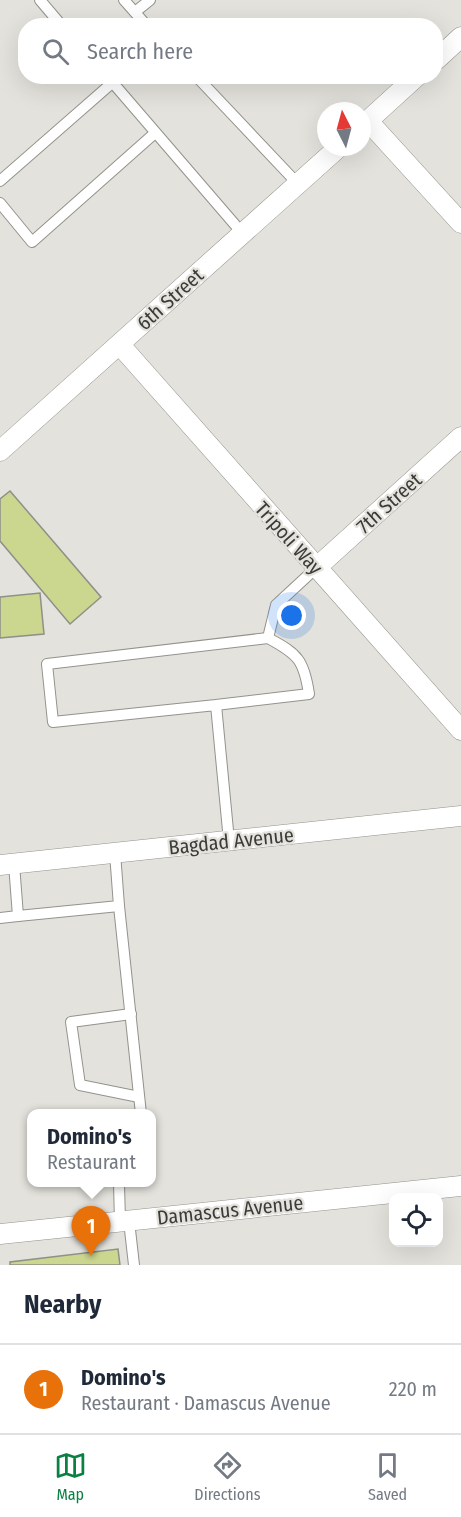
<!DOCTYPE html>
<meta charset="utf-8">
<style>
:root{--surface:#fff;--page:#f6f6f7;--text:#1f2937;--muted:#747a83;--line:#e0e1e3;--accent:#0b8043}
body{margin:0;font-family:"Fira Sans Condensed",sans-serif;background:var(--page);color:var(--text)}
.controls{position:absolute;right:18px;bottom:18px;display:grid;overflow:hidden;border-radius:12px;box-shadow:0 6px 24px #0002}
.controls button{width:54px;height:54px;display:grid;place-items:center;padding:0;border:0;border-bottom:2px solid var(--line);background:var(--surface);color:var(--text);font:30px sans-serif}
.compass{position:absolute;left:317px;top:102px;width:54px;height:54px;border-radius:50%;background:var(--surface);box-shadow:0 6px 24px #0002;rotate:354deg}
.you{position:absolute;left:292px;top:616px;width:21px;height:21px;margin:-15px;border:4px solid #fff;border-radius:50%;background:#1a73e8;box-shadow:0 0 0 9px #1a73e833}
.badge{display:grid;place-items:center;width:39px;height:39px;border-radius:50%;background:var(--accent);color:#fff;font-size:20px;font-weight:700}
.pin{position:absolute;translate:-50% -50px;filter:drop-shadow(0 2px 3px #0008)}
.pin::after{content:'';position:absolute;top:32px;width:21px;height:18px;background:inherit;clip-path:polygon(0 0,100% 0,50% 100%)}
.popup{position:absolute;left:27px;top:1109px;width:129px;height:78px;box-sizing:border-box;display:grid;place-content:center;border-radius:12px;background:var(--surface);filter:drop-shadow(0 2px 4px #0005);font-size:20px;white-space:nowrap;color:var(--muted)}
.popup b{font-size:22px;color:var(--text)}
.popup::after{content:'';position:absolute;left:50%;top:100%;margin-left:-12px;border:12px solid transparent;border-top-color:var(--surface)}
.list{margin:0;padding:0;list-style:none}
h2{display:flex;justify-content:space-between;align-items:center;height:78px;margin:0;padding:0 24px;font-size:26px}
h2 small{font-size:20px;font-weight:400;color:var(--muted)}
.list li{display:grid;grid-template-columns:39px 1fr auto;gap:18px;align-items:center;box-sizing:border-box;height:90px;padding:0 24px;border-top:2px solid var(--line)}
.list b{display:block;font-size:22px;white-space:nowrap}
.list p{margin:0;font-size:20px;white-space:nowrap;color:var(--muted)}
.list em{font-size:20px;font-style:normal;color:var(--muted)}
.icon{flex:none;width:33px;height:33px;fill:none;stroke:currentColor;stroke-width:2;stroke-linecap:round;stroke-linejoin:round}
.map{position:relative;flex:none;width:461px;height:1265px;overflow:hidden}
.search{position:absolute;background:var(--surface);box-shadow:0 6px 24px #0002;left:18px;right:18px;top:18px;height:66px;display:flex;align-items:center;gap:15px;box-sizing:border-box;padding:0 21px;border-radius:24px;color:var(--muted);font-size:22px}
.sheet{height:168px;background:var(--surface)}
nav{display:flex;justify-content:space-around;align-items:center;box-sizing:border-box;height:84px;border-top:2px solid var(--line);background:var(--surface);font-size:16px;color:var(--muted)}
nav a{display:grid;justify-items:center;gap:3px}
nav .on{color:var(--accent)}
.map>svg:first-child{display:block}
.building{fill:#cbd68e;stroke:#8e9089;stroke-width:1.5}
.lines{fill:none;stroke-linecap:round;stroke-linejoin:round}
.service-casing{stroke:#94928c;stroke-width:12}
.minor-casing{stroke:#94928c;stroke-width:21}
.service{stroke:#fff;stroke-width:10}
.minor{stroke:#fff;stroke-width:20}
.labels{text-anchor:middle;stroke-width:4.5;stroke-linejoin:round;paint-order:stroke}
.street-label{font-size:20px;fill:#3b3b38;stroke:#e4e2dc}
</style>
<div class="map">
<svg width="461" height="1265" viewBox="0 0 461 1265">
<rect width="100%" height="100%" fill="#e4e2dc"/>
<!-- building -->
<g class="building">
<path d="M10,491L101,597L70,624L0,541V499Z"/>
<path d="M40,593L44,634L0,638V597Z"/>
<path d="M118,1249L120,1265H10V1262Z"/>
</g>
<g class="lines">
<!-- service casing -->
<g class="service-casing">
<g id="service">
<path d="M40,0L62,26"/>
<path d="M124,0L147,26"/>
<path d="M135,12L150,0"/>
<path d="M107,76L243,234"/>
<path d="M196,76L298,184"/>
<path d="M0,181L112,83"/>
<path d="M0,203L32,242L155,133"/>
<path d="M268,638L276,605L316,568"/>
<path d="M216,705L309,694C304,660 298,654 268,638L47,664L53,722L216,705L229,841"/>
<path d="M14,864L18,916L119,906L115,853"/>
<path d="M119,906L141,1114"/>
<path d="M0,918L18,916"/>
<path d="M131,1014L71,1022L80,1085L139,1097"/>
<path d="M129,1221L134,1265"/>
<path d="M120,1222L119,1184L122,1182"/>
</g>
</g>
<!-- minor casing -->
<g class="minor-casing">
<g id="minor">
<path d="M436,60L461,37"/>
<path d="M368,121L461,223"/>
<path d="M362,126L417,76"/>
<path d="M120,345L461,730"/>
<path d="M0,451L339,147"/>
<path d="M316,568L461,437"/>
<path d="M0,865L461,816"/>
<path d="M0,1234L461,1186"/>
</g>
</g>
<!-- service -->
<use href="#service" class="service"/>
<!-- minor -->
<use href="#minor" class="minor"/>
</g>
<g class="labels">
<!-- street labels -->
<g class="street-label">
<text transform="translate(170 299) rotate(-42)" y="7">6th Street</text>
<text transform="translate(389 503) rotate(-42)" y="7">7th Street</text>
<text transform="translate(289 538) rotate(48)" y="7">Tripoli Way</text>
<text transform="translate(231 841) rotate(-6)" y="7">Bagdad Avenue</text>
<text transform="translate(230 1210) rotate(-6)" y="7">Damascus Avenue</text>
</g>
</g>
</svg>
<div class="controls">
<button><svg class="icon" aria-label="locate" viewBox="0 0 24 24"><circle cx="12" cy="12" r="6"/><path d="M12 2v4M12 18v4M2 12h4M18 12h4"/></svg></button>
</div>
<svg class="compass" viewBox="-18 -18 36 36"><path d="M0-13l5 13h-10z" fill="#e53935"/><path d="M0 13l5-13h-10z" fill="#747a83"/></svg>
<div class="you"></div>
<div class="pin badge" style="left:91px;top:1256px;background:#e8710a">1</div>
<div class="popup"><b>Domino's</b>Restaurant</div>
<div class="search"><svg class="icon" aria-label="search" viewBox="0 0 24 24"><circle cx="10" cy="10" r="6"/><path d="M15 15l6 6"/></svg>Search here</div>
</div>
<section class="sheet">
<h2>Nearby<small></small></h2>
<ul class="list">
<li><span class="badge" style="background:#e8710a">1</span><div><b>Domino's</b><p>Restaurant · Damascus Avenue</p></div><em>220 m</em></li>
</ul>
</section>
<nav>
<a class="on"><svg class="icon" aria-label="map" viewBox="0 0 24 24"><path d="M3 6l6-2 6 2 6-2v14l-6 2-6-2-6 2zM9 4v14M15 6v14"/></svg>Map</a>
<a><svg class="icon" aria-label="directions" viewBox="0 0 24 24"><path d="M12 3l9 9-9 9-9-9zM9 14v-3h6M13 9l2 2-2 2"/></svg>Directions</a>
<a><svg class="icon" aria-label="saved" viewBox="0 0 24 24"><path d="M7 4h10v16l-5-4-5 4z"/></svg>Saved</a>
</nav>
